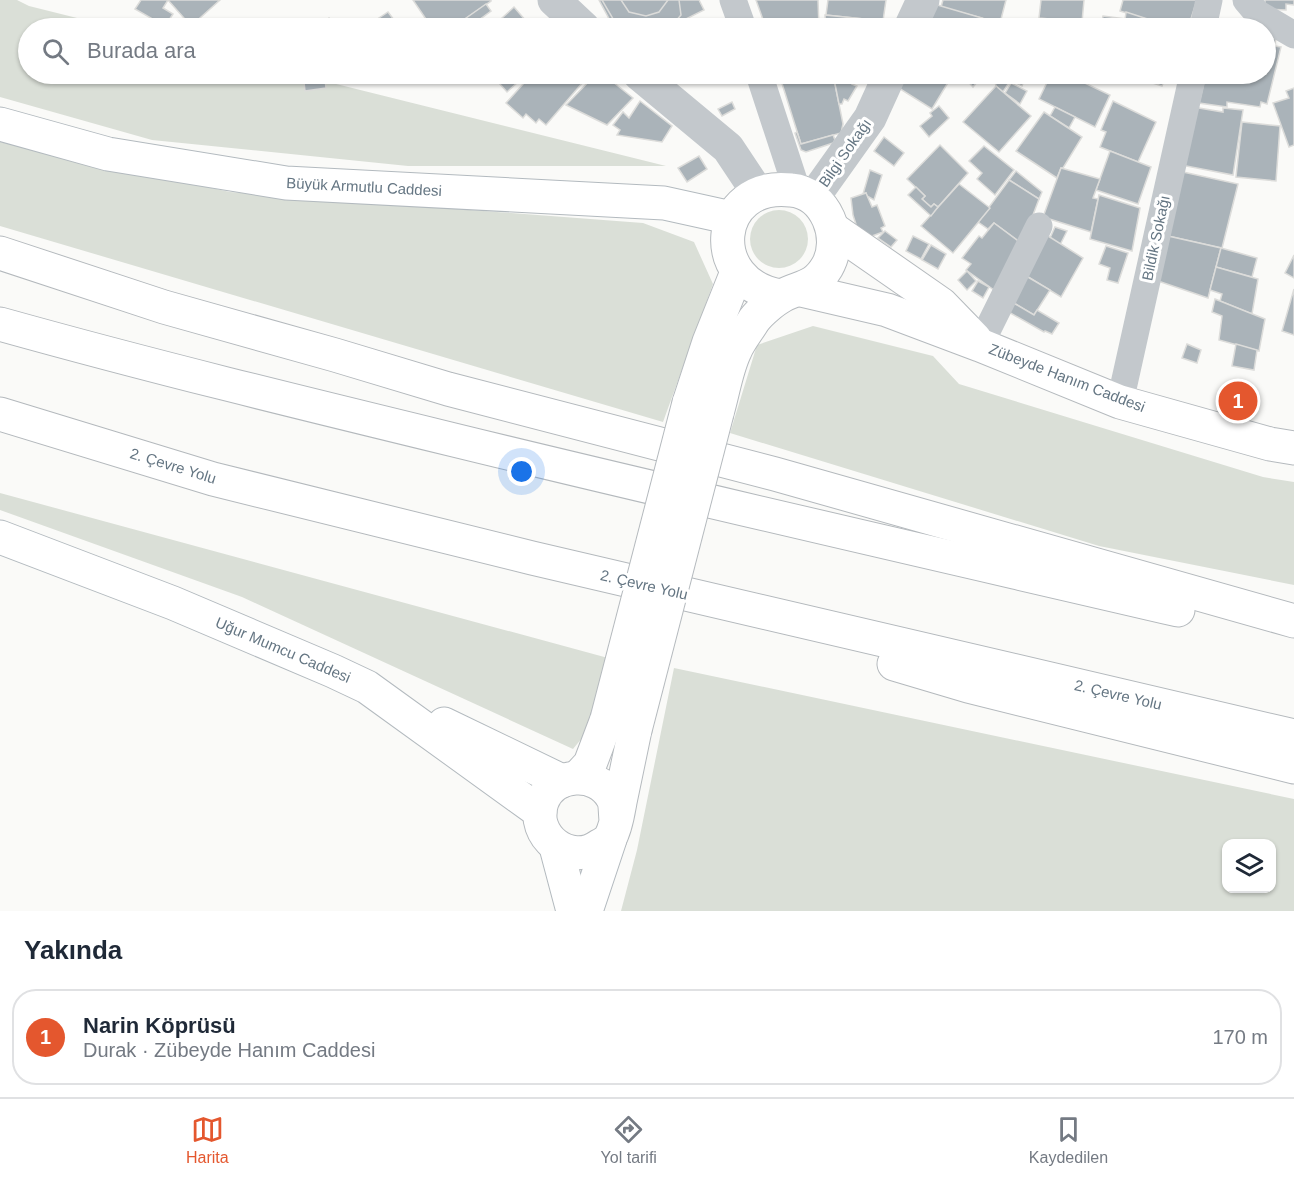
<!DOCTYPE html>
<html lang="tr">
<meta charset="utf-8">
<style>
:root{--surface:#fff;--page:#f2f2f3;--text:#1f2937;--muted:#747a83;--line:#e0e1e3;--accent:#e4572e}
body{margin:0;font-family:Arial,sans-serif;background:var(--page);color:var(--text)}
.controls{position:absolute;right:18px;bottom:18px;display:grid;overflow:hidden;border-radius:12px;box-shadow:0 2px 4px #0004}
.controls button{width:54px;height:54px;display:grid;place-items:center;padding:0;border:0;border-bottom:2px solid var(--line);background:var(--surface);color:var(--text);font:30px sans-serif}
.you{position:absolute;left:522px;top:472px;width:21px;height:21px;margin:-15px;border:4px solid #fff;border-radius:50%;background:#1a73e8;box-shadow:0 0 0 9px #1a73e833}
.badge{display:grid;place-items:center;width:39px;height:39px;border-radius:50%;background:var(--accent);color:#fff;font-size:20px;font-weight:700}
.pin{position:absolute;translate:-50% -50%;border:3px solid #fff;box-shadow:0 2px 6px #0006}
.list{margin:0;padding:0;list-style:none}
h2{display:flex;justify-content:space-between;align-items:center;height:78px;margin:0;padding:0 24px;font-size:26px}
h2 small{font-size:20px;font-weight:400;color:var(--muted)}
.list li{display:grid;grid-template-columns:39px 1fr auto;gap:18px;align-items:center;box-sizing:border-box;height:96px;margin:0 12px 12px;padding:0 12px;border:2px solid var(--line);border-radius:24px}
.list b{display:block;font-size:22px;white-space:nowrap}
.list p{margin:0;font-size:20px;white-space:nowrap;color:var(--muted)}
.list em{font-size:20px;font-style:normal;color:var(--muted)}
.icon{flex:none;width:33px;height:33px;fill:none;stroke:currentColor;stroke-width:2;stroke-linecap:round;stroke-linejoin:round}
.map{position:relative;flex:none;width:1294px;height:911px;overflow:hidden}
.search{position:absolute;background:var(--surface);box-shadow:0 2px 4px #0004;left:18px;right:18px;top:18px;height:66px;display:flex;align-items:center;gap:15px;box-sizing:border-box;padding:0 21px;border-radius:33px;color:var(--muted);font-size:22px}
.sheet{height:186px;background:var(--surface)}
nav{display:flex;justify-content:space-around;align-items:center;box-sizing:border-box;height:84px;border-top:2px solid var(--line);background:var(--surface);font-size:16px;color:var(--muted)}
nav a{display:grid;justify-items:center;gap:3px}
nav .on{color:var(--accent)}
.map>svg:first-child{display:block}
.green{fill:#dadfd7;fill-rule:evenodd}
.building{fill:#aab3b9;stroke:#dcdcda;stroke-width:1.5}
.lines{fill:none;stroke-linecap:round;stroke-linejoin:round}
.secondary-casing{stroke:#b3babf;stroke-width:35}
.primary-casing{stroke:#b5babe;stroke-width:35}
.motorway-casing{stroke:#b4b9bd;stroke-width:35}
.minor{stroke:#c3c8cc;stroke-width:27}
.tertiary{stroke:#c3c8cc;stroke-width:33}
.secondary{stroke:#fff;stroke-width:33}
.primary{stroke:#fff;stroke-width:33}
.motorway{stroke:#fff;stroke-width:33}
.primary-bridge-casing{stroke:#b5babe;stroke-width:35;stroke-linecap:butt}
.primary-bridge{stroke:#fff;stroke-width:33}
.labels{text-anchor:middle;stroke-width:6;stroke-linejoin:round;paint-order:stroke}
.street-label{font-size:15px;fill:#657683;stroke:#fff}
</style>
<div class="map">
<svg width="1294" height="911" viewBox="0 0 1294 911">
<rect width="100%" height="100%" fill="#fafaf8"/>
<!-- green -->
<g class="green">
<path d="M0,0H17L29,6L117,28H28V74H296L666,166H408L152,140L0,97Z"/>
<path d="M0,142L230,192L643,223L694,242L713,284L663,422L0,226Z"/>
<circle cx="779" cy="239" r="29"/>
<path d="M813,326L933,356L959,384L1263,477L1294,482V585L1099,546L730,433L757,345Z"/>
<path d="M0,493L608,658L592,726L573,749L242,597L0,510Z"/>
<path d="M674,668L1294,799V911H621L637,850ZM1226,844H1272V888H1226Z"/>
</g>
<!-- building -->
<g class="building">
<path d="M141,0H168L163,8L173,14L164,28L148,26L151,18L135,9Z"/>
<path d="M168,0H220L191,26Z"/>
<path d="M413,0H491V1L452,28H432Z"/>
<path d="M599,0H699L704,10L668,28H614Z"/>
<path d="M602,0H679L681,15L675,22L665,28H637L633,24L622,27L616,24Z"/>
<path d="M621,0H668L659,12L646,16L629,12Z"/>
<path d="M756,0H818L819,28H766Z"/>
<path d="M828,0H886L883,21L826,15Z"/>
<path d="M943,0H1006L1000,23L941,7Z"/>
<path d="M1041,0H1084L1082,22L1039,18Z"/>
<path d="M1123,0H1197L1188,28H1175L1120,11Z"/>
<path d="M1265,0H1294V5L1286,4V10L1265,9Z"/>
<path d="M486,4L491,11L468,28H452Z"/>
<path d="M934,4L982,18L979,28H925Z"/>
<path d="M514,7L532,28H491Z"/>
<path d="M388,12L400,28H364Z"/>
<path d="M1126,12L1166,25L1165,28H1156L1143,24L1141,28H1124Z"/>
<path d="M825,15L883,21L882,28H826Z"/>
<path d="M1103,16L1125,19L1124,28H1101Z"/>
<path d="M329,18L339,28H318Z"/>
<path d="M1034,19L1071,23L1070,28H1032Z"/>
<path d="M1143,24L1156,28H1141Z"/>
<path d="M1266,37L1276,39L1274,46L1281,47L1267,104L1261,102L1260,107L1227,102V107L1199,103L1206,74H1266Z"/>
<path d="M303,74H314L315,82L325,79L326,88L305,91Z"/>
<path d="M491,74H527L507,92Z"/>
<path d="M532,74H590L546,125L539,119L536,123L526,114L523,118L506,103Z"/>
<path d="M596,74H603L633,98L607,125L566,105Z"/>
<path d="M779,74H833L843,124L841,133L801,144Z"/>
<path d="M833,74H857L852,84L857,86L848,101L844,99L842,104H839Z"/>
<path d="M903,74H936L949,81L932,109L897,87Z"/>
<path d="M969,74L982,76L973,87L965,78Z"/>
<path d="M976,74H1000L995,82Z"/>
<path d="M1009,74H1026L1022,86L1008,79Z"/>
<path d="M1051,74H1066L1110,95L1095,127L1039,99Z"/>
<path d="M1125,74H1166L1162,86Z"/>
<path d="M999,75L1010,81L1003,92L996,86L995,82Z"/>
<path d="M1011,83L1027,91L1020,104L1005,93Z"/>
<path d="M996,86L1031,116L999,152L963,122Z"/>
<path d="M1294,88V145L1289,147L1273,103L1289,98L1286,91Z"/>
<path d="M640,101L672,126L662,142L617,135L620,130L613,125L623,112L629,118Z"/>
<path d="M1113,101L1156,122L1138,162L1100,147L1106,132L1101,130Z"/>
<path d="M732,102L735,109L722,116L718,109Z"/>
<path d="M939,106L949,118L929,137L920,126L932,116L930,113Z"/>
<path d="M1055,107L1075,117L1069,128L1050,116Z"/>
<path d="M1193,107L1223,112V108L1243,110L1233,175L1181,165Z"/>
<path d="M1044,112L1082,137L1063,168H1061L1057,178L1016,151Z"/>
<path d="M1242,122L1280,126L1276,181L1236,177Z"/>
<path d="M797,132L801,144L833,135L835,140L833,143L806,152L801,150L795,133Z"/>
<path d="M884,137L904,153L894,166L874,151Z"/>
<path d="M940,145L968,173L938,207L934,204L931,207L922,199L925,196L907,179Z"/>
<path d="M984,146L1014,170L995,195L977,179L982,173L969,161Z"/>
<path d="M1110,151L1151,167L1138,204L1096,190Z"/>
<path d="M699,156L707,169L687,182L678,168Z"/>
<path d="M1061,168L1100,179L1093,198L1098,199L1091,232L1043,217Z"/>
<path d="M870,170L882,175L874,200L867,196L866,193L863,194Z"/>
<path d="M1016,171L1042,192L1039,199L1009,180Z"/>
<path d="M1183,172L1238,184L1222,248L1168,236Z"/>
<path d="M1009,180L1039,199L1022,244L994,223L988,229L978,222Z"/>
<path d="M959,184L990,208L953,253L921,226Z"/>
<path d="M916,187L925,196L922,199L931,207L934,204L938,207L931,216L908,195Z"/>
<path d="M866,193L872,207L877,205L885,226L881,228L883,232L861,240L853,215L851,198Z"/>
<path d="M1099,195L1140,208L1132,251L1090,239Z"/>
<path d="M994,223L1025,246L994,290L966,270L971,264L962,258L979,236L982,238Z"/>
<path d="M1055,227L1067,231L1060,245L1050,238Z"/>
<path d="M885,231L897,240L891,247L878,238Z"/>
<path d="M1045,234L1083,258L1061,297L1020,272Z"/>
<path d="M913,236L929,244L921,259L906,251Z"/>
<path d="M1168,236L1221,248L1208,298L1158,281Z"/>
<path d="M931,245L946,254L938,269L922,260Z"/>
<path d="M1106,246L1128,253L1118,283L1107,280L1110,268L1099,264Z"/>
<path d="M1221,248L1257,258L1252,277L1216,267Z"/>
<path d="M1294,255V278L1285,273Z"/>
<path d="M1216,267L1258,279L1252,314L1220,301L1222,294L1210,290Z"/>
<path d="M967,271L976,281L967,290L958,280Z"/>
<path d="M1021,273L1050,290L1034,315L1006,298Z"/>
<path d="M978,281L989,287L983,298L972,291Z"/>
<path d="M1294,289V335L1282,331Z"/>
<path d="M1215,299L1265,319L1259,351L1219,340L1222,316L1212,312Z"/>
<path d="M1010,301L1034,315L1037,310L1059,323L1052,334L1045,331L1044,332L1005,310Z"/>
<path d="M1187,344L1201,350L1197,363L1182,358Z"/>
<path d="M1236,344L1257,350L1254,370L1232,366Z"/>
</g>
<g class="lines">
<!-- secondary casing -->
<g class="secondary-casing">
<g id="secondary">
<path d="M0,124L108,154L286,183L664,203L732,218"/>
<path d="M0,537L173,603L333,671L367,687L540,812"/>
<path d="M444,724L562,781"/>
<path d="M556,847L573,911"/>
<path d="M586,911L610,839"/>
</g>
</g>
<!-- primary casing -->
<g class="primary-casing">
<g id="primary">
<path d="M833,229L941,304L975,339"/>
<path d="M801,290L887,310L980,345L1120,402L1270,444L1294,448"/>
<path d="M689,403L709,342L737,272"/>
<path d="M717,413C723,393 726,370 735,351C739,341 748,330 754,320C760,312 773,301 782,296C800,286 814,289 827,267C844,238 826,193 791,190C713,181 704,284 781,296"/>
<path d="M578,777L590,764L607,719"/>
<path d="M616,820C615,813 616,803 612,797C597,770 553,772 542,802C530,836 570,867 599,846C603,844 608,841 610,838C616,828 618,813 620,802C625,778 630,754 635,730"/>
</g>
</g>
<!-- motorway casing -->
<g class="motorway-casing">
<g id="motorway">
<path d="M0,253L164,307L335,355L448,389L775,474L1294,621"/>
<path d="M0,324C150,366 302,403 454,440C695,499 937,554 1178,610"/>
<path d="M0,414L213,479L532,558L1294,736"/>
<path d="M894,664L968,686L1294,767"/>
</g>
</g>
<!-- minor -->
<g class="minor">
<path d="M733,0L743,28"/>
<path d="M1246,0L1257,13L1294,35"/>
<path d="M1203,28L1209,0"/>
<path d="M759,74L797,190"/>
<path d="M980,345L1039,226"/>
<path d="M1120,402L1193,74"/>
</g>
<!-- tertiary -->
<g class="tertiary">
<path d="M554,0L584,28"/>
<path d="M910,28L923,0"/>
<path d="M639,74L728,148L758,193"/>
<path d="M813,198L870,118L890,74"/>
</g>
<!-- secondary -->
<use href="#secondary" class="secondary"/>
<!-- primary -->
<use href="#primary" class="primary"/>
<!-- motorway -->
<use href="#motorway" class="motorway"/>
<!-- primary-bridge casing -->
<g class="primary-bridge-casing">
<g id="primary-bridge">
<path d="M607,719L689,403"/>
<path d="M635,730L717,413"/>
</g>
</g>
<!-- primary-bridge -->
<use href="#primary-bridge" class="primary-bridge"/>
</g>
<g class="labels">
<!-- street labels -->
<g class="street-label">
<text transform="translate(845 153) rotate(-55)" y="5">Bilgi Sokağı</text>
<text transform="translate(364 187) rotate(3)" y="5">Büyük Armutlu Caddesi</text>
<text transform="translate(1156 238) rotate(-78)" y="5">Bildik Sokağı</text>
<text transform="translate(1067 378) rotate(21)" y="5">Zübeyde Hanım Caddesi</text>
<text transform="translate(173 466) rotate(17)" y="5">2. Çevre Yolu</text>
<text transform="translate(644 585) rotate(13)" y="5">2. Çevre Yolu</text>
<text transform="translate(283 650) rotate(23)" y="5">Uğur Mumcu Caddesi</text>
<text transform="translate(1118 695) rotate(13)" y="5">2. Çevre Yolu</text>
</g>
</g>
</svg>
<div class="controls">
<button><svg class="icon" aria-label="layers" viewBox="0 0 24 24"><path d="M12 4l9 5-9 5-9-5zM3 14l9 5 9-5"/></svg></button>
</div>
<div class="you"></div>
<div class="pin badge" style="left:1238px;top:401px">1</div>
<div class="search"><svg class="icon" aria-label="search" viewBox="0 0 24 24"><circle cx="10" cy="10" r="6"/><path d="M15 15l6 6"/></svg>Burada ara</div>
</div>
<section class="sheet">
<h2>Yakında<small></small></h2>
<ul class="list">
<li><span class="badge">1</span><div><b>Narin Köprüsü</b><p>Durak · Zübeyde Hanım Caddesi</p></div><em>170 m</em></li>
</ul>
</section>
<nav>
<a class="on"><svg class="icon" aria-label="map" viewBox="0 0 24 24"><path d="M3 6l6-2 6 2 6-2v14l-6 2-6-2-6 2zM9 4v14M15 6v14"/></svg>Harita</a>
<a><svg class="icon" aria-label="directions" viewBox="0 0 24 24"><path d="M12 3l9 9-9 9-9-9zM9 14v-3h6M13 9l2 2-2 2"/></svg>Yol tarifi</a>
<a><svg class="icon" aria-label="saved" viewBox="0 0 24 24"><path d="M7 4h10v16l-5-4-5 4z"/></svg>Kaydedilen</a>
</nav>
